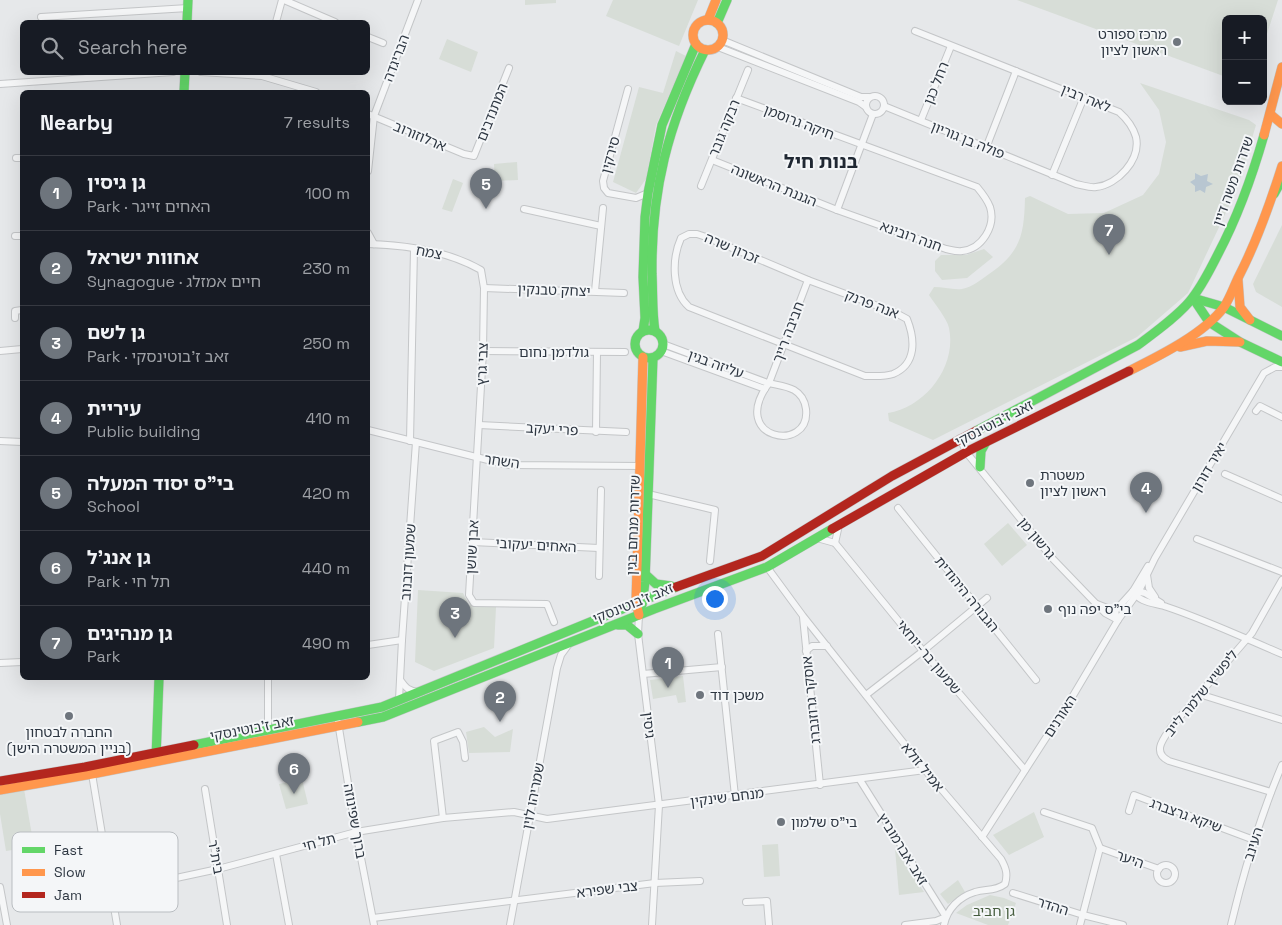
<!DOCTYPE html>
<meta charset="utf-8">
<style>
:root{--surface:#171b24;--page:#20242c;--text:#f1f3f6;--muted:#9ea1a6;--line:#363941;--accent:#6e757d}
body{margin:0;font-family:"Space Grotesk","Noto Sans Hebrew",sans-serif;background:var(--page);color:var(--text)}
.controls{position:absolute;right:15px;top:15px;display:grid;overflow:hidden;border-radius:8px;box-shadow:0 5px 20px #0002}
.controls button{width:45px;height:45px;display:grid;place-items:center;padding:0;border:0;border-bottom:1px solid var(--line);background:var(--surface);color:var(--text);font:25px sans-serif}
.you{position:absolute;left:714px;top:598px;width:18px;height:18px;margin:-12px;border:4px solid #fff;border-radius:50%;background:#1a73e8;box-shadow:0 0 0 8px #1a73e833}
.badge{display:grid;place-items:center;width:32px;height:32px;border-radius:50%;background:var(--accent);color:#fff;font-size:16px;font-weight:700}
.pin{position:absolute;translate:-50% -41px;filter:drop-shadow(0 1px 2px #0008)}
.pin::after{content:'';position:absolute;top:26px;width:18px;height:15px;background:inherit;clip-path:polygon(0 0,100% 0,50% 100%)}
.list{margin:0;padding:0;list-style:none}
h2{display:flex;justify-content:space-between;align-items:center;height:65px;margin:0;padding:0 20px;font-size:21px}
h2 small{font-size:16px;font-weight:400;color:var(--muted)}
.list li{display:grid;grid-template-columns:32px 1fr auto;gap:15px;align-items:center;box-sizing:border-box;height:75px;padding:0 20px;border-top:1px solid var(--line)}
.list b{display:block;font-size:19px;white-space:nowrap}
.list p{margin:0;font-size:16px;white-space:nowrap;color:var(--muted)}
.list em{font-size:16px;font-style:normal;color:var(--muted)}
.icon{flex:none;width:28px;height:28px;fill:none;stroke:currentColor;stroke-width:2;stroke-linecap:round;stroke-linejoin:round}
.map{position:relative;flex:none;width:1282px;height:925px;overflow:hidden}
.search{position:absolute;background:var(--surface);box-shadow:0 5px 20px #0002;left:20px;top:20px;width:350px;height:55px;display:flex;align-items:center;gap:12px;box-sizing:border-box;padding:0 18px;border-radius:8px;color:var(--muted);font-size:19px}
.panel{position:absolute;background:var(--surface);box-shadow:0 5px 20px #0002;left:20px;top:90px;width:350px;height:590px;border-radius:8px}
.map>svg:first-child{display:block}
.green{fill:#d7ddd7}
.water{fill:#b8c6d1}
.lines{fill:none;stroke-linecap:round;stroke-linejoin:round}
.street-casing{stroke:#c4c6c8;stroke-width:8}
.fast-casing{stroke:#c4c6c8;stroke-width:10}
.slow-casing{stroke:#c4c6c8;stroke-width:10}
.jam-casing{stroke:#c4c6c8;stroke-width:10}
.street{stroke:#f5f6f7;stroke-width:6}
.fast{stroke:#63d668;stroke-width:9}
.slow{stroke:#ff974d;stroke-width:9}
.jam{stroke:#b3261e;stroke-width:9}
.poi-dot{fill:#6e757d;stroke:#f4f6f8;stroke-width:2}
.labels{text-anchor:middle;stroke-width:4;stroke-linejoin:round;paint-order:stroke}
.poi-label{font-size:14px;fill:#2e3742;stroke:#f4f6f8;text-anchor:start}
.street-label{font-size:14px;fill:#2e3742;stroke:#f4f6f8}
.park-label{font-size:14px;fill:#455c3d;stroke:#f4f6f8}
.district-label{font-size:19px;font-weight:bold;fill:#202833;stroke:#f4f6f8}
.key{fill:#f4f6f8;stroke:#b9bdc1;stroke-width:1}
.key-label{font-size:14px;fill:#2e3742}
</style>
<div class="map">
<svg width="1282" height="925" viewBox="0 0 1282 925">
<rect width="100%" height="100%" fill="#e6e8ea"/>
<!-- green -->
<g class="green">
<path d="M525,0H556V3L525,5Z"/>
<path d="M613,0H698L679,46L606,16Z"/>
<path d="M1017,0H1278L1263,46V19H1226V77Z"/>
<path d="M447,39L478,52L471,72L439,59Z"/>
<path d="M676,51L686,56L656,125L646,179L636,193L613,182L639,87L663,93Z"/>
<path d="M1140,83L1249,120L1256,125L1237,189L1188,293L1137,337L933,440L889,421L888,413C926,407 957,366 949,328C947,319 935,304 929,295L934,287C943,287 953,290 962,289C972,287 981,280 989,274C1021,252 1024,235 1025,198L1030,196L1068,214L1104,213L1143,195L1159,174L1166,142L1159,110Z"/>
<path d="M517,162L518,180L495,181L494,164Z"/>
<path d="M453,179L463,183L452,212L442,209Z"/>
<path d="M1282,225V307L1256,292L1253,284Z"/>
<path d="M984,249L993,257L967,278L942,280L935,271V261L941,255H966Z"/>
<path d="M1008,523L1027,545L1002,566L984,544Z"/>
<path d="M418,590L463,593L469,605L496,607L494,648L434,671L415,662Z"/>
<path d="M683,676L686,702L678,703L676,695L653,699L650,680Z"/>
<path d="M484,727L495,737L513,729L510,752L469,753L466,732Z"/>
<path d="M302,779L308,804L286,809L279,784Z"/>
<path d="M24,789L34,847L6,851L0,814V792Z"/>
<path d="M1034,812L1044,837L1009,855L993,835Z"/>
<path d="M778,844L780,876L764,877L762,845Z"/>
<path d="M895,849L924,892L899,895Z"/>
<path d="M958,880L965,892L948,904L940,894Z"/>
<path d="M990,895L1004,898L1016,903L1008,925H988L956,913L967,905Z"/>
</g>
<!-- water -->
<path class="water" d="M1195,173L1201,176L1208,174L1207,181L1213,184L1206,187L1205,193L1200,190L1195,192V186L1190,182L1195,179Z"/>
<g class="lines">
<!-- street casing -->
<g class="street-casing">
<g id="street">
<path d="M284,0L335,22"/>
<path d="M41,17L188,8"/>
<path d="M276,22L282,0"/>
<path d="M368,37L383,43"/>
<path d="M722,40L861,97H869"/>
<path d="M718,47L859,102L866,107"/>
<path d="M201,72L262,76L316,92"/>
<path d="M0,84L173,72"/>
<path d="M628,89L603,181L604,188L608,193L636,198L648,193"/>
<circle cx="875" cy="105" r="9"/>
<path d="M884,106L1076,184C1082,185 1090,188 1096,187C1117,185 1141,160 1136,137C1133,127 1127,119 1119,112L915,31"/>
<path d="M368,114L464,154L474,156L509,68"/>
<path d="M921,120L951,46"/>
<path d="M986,148L1016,71"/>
<path d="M16,158H22"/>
<path d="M712,160L837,210L946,249C951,250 957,252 962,251C982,249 996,226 990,207C987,199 982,193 977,187L736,98"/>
<path d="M368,171L374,116L418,0"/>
<path d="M1052,175L1084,97"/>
<path d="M701,186L748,70"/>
<path d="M524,209L601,226"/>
<path d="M837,210L873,114"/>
<path d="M368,233L374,244"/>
<path d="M689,234H697L706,237L808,280L894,312L907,319C915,339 917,364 893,374C884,377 874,376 865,376L689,307C671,291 672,258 681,238Z"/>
<path d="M15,236H22"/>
<path d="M368,244C405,245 448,251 481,270L484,288L483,351L469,595L474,603L547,604L554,622"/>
<path d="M484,288L624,293"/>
<path d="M595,291L603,208"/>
<path d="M15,318V311L22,310"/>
<path d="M663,344L765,382C774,385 785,385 794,390C801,394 805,401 806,409C811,454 727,440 769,383L808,280"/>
<path d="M0,351L22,349"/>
<path d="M483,351L625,352"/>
<path d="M661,351L765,389"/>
<path d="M1256,411L1260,406L1282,417"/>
<path d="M479,425L626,432"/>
<path d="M368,430L508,465L641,466"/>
<path d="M596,432L597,352"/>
<path d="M960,438L966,452L1053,559L1105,613L1118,620"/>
<path d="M0,441L22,442"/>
<path d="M410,441L414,249"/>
<path d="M1225,474L1282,499"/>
<path d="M648,494L715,510L710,561"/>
<path d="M898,508L1036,680"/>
<path d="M817,538L835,543L923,651L1025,770"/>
<path d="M1197,539L1282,572"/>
<path d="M472,542L599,548"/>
<path d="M835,543L839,525"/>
<path d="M767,567L803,616L925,770L1001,859C1006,868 1008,874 1005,884C996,891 986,889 975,892C959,897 947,909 944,925"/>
<path d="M1147,575L1149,588L1155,597"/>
<path d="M599,576L601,490"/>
<path d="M1133,591C1139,603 1155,603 1167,607C1206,620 1244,638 1282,654"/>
<path d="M1137,591L1145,593L1161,603"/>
<path d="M1097,604L1115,611L1116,615"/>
<path d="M1115,611L1133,591L1148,566"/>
<path d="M639,615L638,634L659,805L652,925"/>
<path d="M803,617L820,785"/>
<path d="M718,634L735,796"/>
<path d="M368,645L402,640"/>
<path d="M806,651L812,646H827"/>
<path d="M0,663L22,662"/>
<path d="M643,674L722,667"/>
<path d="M401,681C406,688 409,691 418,692"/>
<path d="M1199,694L1282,720"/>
<path d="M866,695L923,651L987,598"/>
<path d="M399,700L402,640L416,442"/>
<path d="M338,722L356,832L374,925"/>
<path d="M268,729V678"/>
<path d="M92,774L117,925"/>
<path d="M860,780L946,917L936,921L905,925"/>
<path d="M205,789L227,925"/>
<path d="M1271,792L1169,761C1151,752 1164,738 1172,726L1252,633L1282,580"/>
<path d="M1129,811L1134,795L1254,840"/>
<path d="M1044,812L1092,828L1100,848L1080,925"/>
<path d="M443,818L434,741L458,732L463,742L465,758"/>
<path d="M982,837L1071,699L1118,620L1139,591L1155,558L1264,373L1275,367H1282"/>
<path d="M1100,848L1159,869"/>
<path d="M276,854L289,925"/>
<circle cx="1166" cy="874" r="9"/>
<path d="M0,887L7,925"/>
<path d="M111,892L218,869L356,832L443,818L514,812L547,819L925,770"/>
<path d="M1013,893L1083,915L1123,925"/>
<path d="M746,902L767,901L769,925"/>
<path d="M373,918L655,883L700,881"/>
<path d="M510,925L557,668L561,655L569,644"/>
<path d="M1231,925C1244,870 1260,817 1282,765"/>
</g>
</g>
<!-- fast casing -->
<g class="fast-casing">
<g id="fast">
<path d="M187,22L188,0"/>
<path d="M717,23L727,0"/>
<path d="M184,92L185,72"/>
<path d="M1274,194L1282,180"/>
<path d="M1193,298L1209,322L1240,342L1282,362"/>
<path d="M1193,298L1224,307L1282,336"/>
<circle cx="649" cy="344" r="14"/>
<path d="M643,331L645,318L643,277L645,217L648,193L662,125L696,44"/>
<path d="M655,331C652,312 653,293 652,274C651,190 668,125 705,50"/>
<path d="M976,431L1138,345C1154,333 1182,313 1193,297C1203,284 1211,268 1218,254C1238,216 1252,177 1264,135"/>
<path d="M980,467L981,451L986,442"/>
<path d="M645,574L656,584L671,586"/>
<path d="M642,605L645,582L653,358"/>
<path d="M618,625H627L638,634"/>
<path d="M358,722L383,717L654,609L767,567L832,529"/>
<path d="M194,745L382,707L676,587"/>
<path d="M156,758L159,678"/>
</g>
</g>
<!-- slow casing -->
<g class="slow-casing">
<g id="slow">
<path d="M708,20L716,0"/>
<circle cx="708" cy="35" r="15"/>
<path d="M1270,114L1282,124"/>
<path d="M1264,135L1282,67"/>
<path d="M1238,280L1240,307L1250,320"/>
<path d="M1180,347L1207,341L1240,342"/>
<path d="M1129,371C1159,356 1204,334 1224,307C1230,298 1234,286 1239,276C1257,241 1270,204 1282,166"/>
<path d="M639,615L636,602L643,357"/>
<path d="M0,790L92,774L358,722"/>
</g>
</g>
<!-- jam casing -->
<g class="jam-casing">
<g id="jam">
<path d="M832,529L970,450L1129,371"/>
<path d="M676,587L762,556L892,476L976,431"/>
<path d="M0,781L85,767L194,745"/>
</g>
</g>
<!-- street -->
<use href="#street" class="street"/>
<!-- fast -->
<use href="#fast" class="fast"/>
<!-- slow -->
<use href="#slow" class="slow"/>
<!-- jam -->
<use href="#jam" class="jam"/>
</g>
<!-- markers -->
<g class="poi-dot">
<circle cx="1177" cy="42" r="5"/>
<circle cx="1030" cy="483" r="5"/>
<circle cx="1048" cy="609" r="5"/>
<circle cx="700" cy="695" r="5"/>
<circle cx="69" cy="716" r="5"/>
<circle cx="781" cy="822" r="5"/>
</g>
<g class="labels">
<!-- poi labels -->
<g class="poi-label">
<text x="1167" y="39" text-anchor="end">מרכז ספורט<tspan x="1167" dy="16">ראשון לציון</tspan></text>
<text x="1040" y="480">משטרת<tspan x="1040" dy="16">ראשון לציון</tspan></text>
<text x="1058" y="614">בי"ס יפה נוף</text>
<text x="710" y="700">משכן דוד</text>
<text x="69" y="737" text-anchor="middle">החברה לבטחון<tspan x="69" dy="16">(בניין המשטרה הישן)</tspan></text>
<text x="791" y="827">בי"ס שלמון</text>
</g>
<!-- street labels -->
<g class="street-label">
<text transform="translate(396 58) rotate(-69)" y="5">הבריגדה</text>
<text transform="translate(936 83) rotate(-68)" y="5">רחל כגן</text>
<text transform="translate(1086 98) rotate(22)" y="5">לאה רבין</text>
<text transform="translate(492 112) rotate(-68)" y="5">המתנדבים</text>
<text transform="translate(799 122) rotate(21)" y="5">חיקה גרוסמן</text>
<text transform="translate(724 128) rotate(-68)" y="5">רבקה גובר</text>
<text transform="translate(420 136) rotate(23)" y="5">ארלוזורוב</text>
<text transform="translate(968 140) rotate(22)" y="5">פולה בן גוריון</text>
<text transform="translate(610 155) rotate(-75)" y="5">סירקין</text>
<text transform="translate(1233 181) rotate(-70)" y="5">שדרות משה דיין</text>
<text transform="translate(774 185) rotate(22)" y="5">הגננת הראשונה</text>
<text transform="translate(911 236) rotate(20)" y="5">חנה רובינא</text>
<text transform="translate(732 248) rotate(23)" y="5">זכרון שרה</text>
<text transform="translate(429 252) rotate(11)" y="5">צמח</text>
<text transform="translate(554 290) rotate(2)" y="5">יצחק טבנקין</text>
<text transform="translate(872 304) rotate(21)" y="5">אנה פרנק</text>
<text transform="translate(788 332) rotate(-69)" y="5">חביבה רייך</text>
<text x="554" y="357">גולדמן נחום</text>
<text transform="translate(482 364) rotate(-88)" y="5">צבי גרץ</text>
<text transform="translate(716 364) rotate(20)" y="5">עליזה בגין</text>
<text transform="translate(994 423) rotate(-27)" y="5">זאב ז'בוטינסקי</text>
<text transform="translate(552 429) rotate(3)" y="5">פרי יעקב</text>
<text transform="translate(502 461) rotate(8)" y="5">השחר</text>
<text transform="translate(1209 467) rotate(-59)" y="5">יאיר דורון</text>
<text transform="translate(633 525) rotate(-88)" y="5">שדרות מנחם בגין</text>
<text transform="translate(1037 538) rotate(50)" y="5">גרשון מן</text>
<text transform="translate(536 545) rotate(3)" y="5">האחים יעקובי</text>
<text transform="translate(472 547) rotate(-87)" y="5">אבן שושן</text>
<text transform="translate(408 562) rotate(-86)" y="5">שמעון דובנוב</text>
<text transform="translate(967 594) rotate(51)" y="5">הגבורה היהודית</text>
<text transform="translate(633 603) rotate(-22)" y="5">זאב ז'בוטינסקי</text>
<text transform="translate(929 657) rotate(50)" y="5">שמעון בר-יוחאי</text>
<text transform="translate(1201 693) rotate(-51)" y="5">ליפשיץ שלמה לייב</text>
<text transform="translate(811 700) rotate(-96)" y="5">אוסקר גרוזנברג</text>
<text transform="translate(1060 716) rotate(-57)" y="5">האורנים</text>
<text transform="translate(649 725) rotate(83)" y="5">גיסין</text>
<text transform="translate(252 728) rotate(-11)" y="5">זאב ז'בוטינסקי</text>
<text transform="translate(923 767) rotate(51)" y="5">אמיל זולא</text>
<text transform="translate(533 796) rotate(-79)" y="5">שמריהו לוין</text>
<text transform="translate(727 797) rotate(-7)" y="5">מנחם שינקין</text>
<text transform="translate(1186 815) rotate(20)" y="5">שיקא גרצברג</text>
<text transform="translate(355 821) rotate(80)" y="5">ברוך שפינוזה</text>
<text transform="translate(319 842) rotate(-15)" y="5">תל חי</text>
<text transform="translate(1253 844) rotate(-72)" y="5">העינב</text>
<text transform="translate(903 849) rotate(58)" y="5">זאב אברמוביץ</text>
<text transform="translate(216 857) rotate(80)" y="5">בית"ר</text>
<text transform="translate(1130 859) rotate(20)" y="5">היער</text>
<text transform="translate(607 889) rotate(-7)" y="5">צבי שפירא</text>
<text transform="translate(1053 906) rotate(17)" y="5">ההדר</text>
</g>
<!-- park labels -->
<g class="park-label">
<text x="994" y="916">גן חביב</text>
</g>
<!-- district labels -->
<g class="district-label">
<text x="821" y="168">בנות חיל</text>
</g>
</g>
<!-- legend -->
<rect x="12" y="832" width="166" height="80" rx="8" class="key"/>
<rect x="22" y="847" width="23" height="6" fill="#63d668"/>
<rect x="22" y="869" width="23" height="7" fill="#ff974d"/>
<rect x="22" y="892" width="23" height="6" fill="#b3261e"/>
<g class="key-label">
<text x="54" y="855">Fast</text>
<text x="54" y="877">Slow</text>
<text x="54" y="900">Jam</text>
</g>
</svg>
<div class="controls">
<button>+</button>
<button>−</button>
</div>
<div class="you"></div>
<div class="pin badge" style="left:668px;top:688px">1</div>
<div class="pin badge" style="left:500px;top:722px">2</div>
<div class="pin badge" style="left:455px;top:638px">3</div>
<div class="pin badge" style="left:1146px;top:513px">4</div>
<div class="pin badge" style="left:486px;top:209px">5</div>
<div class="pin badge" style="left:294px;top:794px">6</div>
<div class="pin badge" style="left:1109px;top:255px">7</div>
<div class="search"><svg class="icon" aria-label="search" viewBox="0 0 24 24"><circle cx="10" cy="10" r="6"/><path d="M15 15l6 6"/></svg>Search here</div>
<section class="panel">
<h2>Nearby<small>7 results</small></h2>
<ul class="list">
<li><span class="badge">1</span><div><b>גן גיסין</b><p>Park · האחים זייגר</p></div><em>100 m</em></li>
<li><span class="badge">2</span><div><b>אחוות ישראל</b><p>Synagogue · חיים אמזלג</p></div><em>230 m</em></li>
<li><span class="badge">3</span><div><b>גן לשם</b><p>Park · זאב ז'בוטינסקי</p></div><em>250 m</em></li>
<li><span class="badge">4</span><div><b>עיריית</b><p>Public building</p></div><em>410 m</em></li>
<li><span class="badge">5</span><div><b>בי&quot;ס יסוד המעלה</b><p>School</p></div><em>420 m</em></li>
<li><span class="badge">6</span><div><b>גן אנג'ל</b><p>Park · תל חי</p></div><em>440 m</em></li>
<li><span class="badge">7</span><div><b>גן מנהיגים</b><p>Park</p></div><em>490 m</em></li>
</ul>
</section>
</div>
